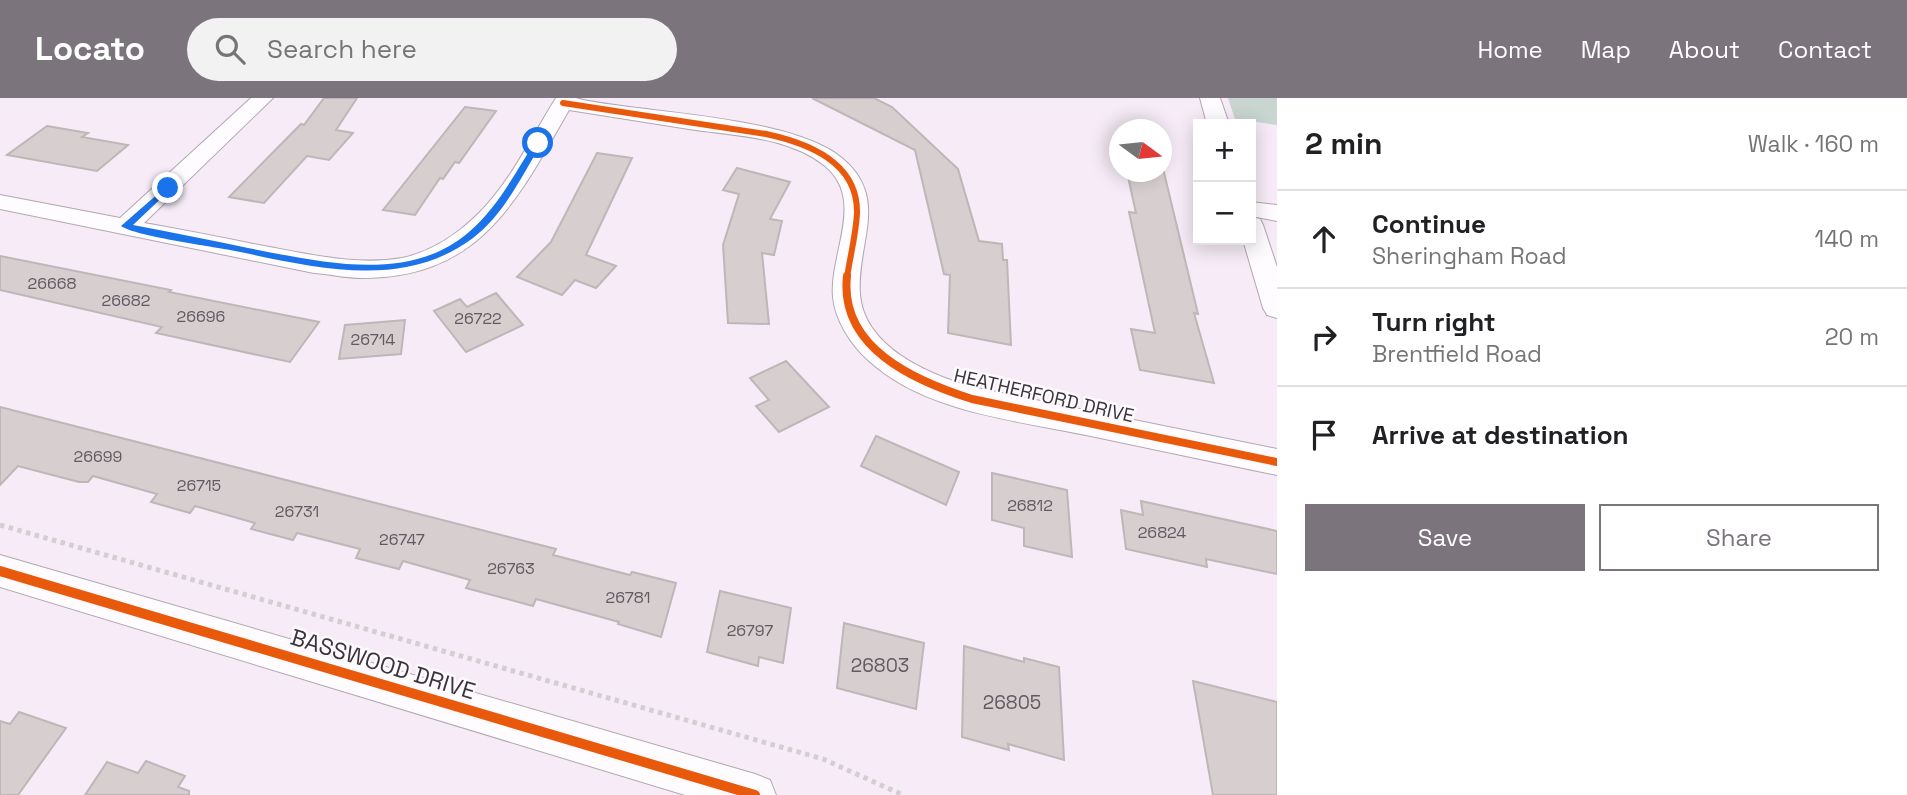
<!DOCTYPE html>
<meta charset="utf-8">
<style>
:root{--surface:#fff;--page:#f2f2f2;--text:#202124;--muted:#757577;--line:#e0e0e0;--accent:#7c747d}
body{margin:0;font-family:"Space Grotesk",sans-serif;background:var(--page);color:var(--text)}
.controls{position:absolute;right:21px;top:21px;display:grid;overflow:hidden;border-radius:0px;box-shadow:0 4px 18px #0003}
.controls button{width:63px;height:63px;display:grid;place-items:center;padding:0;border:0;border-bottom:2px solid var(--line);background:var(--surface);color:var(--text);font:35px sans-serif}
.compass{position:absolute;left:1109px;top:21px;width:63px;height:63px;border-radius:50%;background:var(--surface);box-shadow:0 4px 18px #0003;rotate:105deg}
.stop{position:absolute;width:21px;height:21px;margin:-16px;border:5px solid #1a73e8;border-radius:50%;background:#fff}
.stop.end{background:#1a73e8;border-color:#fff;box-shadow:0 2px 7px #0008}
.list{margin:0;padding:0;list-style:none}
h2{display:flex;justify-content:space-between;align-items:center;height:91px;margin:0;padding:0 28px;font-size:30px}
h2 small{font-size:23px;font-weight:400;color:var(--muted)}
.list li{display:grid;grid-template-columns:46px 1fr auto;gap:21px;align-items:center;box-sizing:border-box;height:98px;padding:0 28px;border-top:2px solid var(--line)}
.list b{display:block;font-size:26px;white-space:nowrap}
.list p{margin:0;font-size:23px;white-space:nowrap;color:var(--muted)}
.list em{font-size:23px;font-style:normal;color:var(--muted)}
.actions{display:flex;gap:14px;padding:21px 28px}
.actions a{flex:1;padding:16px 0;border:2px solid var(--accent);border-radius:0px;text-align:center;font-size:24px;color:var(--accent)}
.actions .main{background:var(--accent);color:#fff}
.icon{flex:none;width:38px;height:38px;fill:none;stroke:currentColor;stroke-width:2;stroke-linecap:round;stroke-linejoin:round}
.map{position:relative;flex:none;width:1277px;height:697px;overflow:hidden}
header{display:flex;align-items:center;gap:42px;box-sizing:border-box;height:98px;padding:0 35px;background:var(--accent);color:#fff}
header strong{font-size:33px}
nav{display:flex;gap:38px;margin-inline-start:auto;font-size:24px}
.search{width:490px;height:63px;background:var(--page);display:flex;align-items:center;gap:18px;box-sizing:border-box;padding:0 24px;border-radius:38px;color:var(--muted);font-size:26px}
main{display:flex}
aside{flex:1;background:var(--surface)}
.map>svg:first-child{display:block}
.green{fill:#c9d5d1}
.building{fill:#d6cecf;stroke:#beb6b7;stroke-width:2}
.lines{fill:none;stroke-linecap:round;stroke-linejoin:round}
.minor-casing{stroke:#b0a8b0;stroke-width:2}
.path{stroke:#d2ced2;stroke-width:5;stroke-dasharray:4.5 4.5;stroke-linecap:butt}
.minor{fill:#fefcfe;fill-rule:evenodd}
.cycleway-far2-casing{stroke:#fdfafe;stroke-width:10}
.cycleway-far1-casing{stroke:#fdfafe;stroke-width:12}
.cycleway-casing{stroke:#fdfafe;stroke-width:15}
.cycleway-far2{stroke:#e8590c;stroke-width:6}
.cycleway-far1{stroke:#e8590c;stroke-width:8}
.cycleway{stroke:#e8590c;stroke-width:10}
.route{fill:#1a73e8}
.labels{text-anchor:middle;stroke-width:5;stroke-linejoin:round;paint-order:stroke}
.number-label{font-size:16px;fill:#625a61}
.street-label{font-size:19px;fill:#3b343c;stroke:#fdfafe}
.near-number-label{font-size:19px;fill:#625a61}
.near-street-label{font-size:23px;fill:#3b343c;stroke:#fdfafe}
</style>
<header>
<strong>Locato</strong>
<div class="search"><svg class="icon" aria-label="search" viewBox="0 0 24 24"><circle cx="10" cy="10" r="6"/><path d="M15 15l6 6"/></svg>Search here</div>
<nav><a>Home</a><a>Map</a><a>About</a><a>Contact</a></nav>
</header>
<main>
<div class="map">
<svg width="1277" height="697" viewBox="0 0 1277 697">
<rect width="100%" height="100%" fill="#f6ebf6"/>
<!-- green -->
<path class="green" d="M1228,0H1277V27L1235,21Z"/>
<!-- building -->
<g class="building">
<path d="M324,0H357L336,32L353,35L329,62L307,58L264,105L229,99L301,26L304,27Z"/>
<path d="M812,0H874L892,9L958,71L979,143L1002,146L1003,162H1007L1011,247L948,235L950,177L944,176L915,52Z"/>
<path d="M465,9L496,13L459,65L455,64L443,81L440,80L415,117L383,112Z"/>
<path d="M47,28L88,35L82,39L128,47L97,73L7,57Z"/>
<path d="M597,55L632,60L586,157L616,168L596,190L575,182L562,197L517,179L551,144Z"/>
<path d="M1161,62L1198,216L1194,215L1214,285L1140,272L1131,231L1155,235L1129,114L1136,115L1127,74H1161Z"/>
<path d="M737,70L790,84L770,121L782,123L774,157L762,155L769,226L728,225L723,147L739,96L723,92Z"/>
<path d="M0,158L171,192L169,194L319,224L290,264L156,235L162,229L0,192Z"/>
<path d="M496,195L523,227L466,254L434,213L460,201L467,209Z"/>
<path d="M405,222L401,256L339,261L345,227Z"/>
<path d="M786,263L829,309L779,334L756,308L769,302L750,280Z"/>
<path d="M0,309L556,451L553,457L630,477L632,474L676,485L661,539L618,526L619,524L536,501L533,508L466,490L470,482L403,463L399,471L356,460L360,451L297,435L293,442L251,431L255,425L195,408L190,415L151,404L157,396L93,378L88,384H79L18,368L0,387Z"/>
<path d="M876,338L959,374L946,407L861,368Z"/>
<path d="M992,375L1067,392L1072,459L1024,448V430L992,422Z"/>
<path d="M1141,403L1277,433V476L1206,461L1207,469L1126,451L1121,412L1143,417Z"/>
<path d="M720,493L791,510L783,565L759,559L758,568L707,554Z"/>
<path d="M844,525L924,545L916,611L837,590Z"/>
<path d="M964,548L1024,564V560L1059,569L1064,662L1008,646L1009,652L962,639Z"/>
<path d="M1193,583L1277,604V697H1213Z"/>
<path d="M19,614L66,630L18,697H0V623L10,626Z"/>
<path d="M146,663L185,678L178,689L189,693V697H85L107,664L138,675Z"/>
</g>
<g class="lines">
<!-- minor casing -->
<g class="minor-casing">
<g id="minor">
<path d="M251,0H273L144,125C184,132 224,140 264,148C309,156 356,168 402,160C431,154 458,136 479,115C511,83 532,38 556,0H576C589,4 608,6 622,8C679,16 801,24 843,61C890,101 856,146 860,196C864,249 928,276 972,289L1277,351V377C1213,364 1149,350 1086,337C1014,322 924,314 868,262C851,247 835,222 833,199C829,156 866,102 825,68C788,38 734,38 689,31C649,25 609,18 569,12C517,102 481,180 362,180C346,180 330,176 314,175L0,111V97L120,120Z"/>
<path d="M1200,0H1220L1229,26H1207Z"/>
<path d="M1251,104L1277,107V123L1251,118Z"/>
<path d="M1251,119L1260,121L1263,127L1277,169V220L1267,217L1263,210L1243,142H1251Z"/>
<path d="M0,457L755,676L770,682L776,697H685L0,489Z"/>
</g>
</g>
<!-- path -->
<path class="path" d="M0,427L823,661L903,697"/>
<!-- minor -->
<use href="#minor" class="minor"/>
<!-- cycleway-far2 casing -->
<g class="cycleway-far2-casing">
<path id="cycleway-far2" d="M563,5L766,36C808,45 858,64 857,115C856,137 850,158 847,180"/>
</g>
<!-- cycleway-far1 casing -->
<g class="cycleway-far1-casing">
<path id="cycleway-far1" d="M847,178C839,250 915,283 972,301L1277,364"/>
</g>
<!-- cycleway casing -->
<g class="cycleway-casing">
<path id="cycleway" d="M0,473L755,697"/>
</g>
<!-- cycleway-far2 -->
<use href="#cycleway-far2" class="cycleway-far2"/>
<!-- cycleway-far1 -->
<use href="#cycleway-far1" class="cycleway-far1"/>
<!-- cycleway -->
<use href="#cycleway" class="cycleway"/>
</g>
<!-- route -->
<path class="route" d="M535,44L542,45C522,77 504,117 473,140C401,194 311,168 230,152C209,148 135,138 121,128L168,87L171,91L133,127C171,134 210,142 248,150C318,163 408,187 469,134C498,109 515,75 535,44Z"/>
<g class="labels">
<!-- number labels -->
<g class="number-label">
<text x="52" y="191">26668</text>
<text x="126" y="208">26682</text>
<text x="201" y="224">26696</text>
<text x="478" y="226">26722</text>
<text x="373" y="247">26714</text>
<text x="98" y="364">26699</text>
<text x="199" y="393">26715</text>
<text x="1030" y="413">26812</text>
<text x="297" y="419">26731</text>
<text x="1162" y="440">26824</text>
<text x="402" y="447">26747</text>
<text x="511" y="476">26763</text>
<text x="628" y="505">26781</text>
<text x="750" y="538">26797</text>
</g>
<!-- street labels -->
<g class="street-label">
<text transform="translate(1044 297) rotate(13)" y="7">HEATHERFORD DRIVE</text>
</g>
<!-- near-number labels -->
<g class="near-number-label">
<text x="880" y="574">26803</text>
<text x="1012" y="611">26805</text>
</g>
<!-- near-street labels -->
<g class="near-street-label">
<text transform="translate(383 566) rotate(17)" y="8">BASSWOOD DRIVE</text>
</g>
</g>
</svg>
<div class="controls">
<button>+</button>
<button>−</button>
</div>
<svg class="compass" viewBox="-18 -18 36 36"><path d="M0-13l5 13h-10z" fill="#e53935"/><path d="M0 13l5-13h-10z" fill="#757577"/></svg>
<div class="stop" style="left:538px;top:45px"></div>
<div class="stop end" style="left:168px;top:90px"></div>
</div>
<aside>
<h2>2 min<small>Walk · 160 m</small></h2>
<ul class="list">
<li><svg class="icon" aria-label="ahead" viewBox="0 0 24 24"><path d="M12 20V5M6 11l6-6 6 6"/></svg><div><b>Continue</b><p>Sheringham Road</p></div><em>140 m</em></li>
<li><svg class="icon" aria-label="right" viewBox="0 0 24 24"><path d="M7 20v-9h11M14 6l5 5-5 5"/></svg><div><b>Turn right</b><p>Brentfield Road</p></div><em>20 m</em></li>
<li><svg class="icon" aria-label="arrive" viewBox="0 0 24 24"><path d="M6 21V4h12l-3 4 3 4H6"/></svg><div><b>Arrive at destination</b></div></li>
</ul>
<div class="actions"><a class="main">Save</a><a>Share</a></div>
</aside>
</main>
